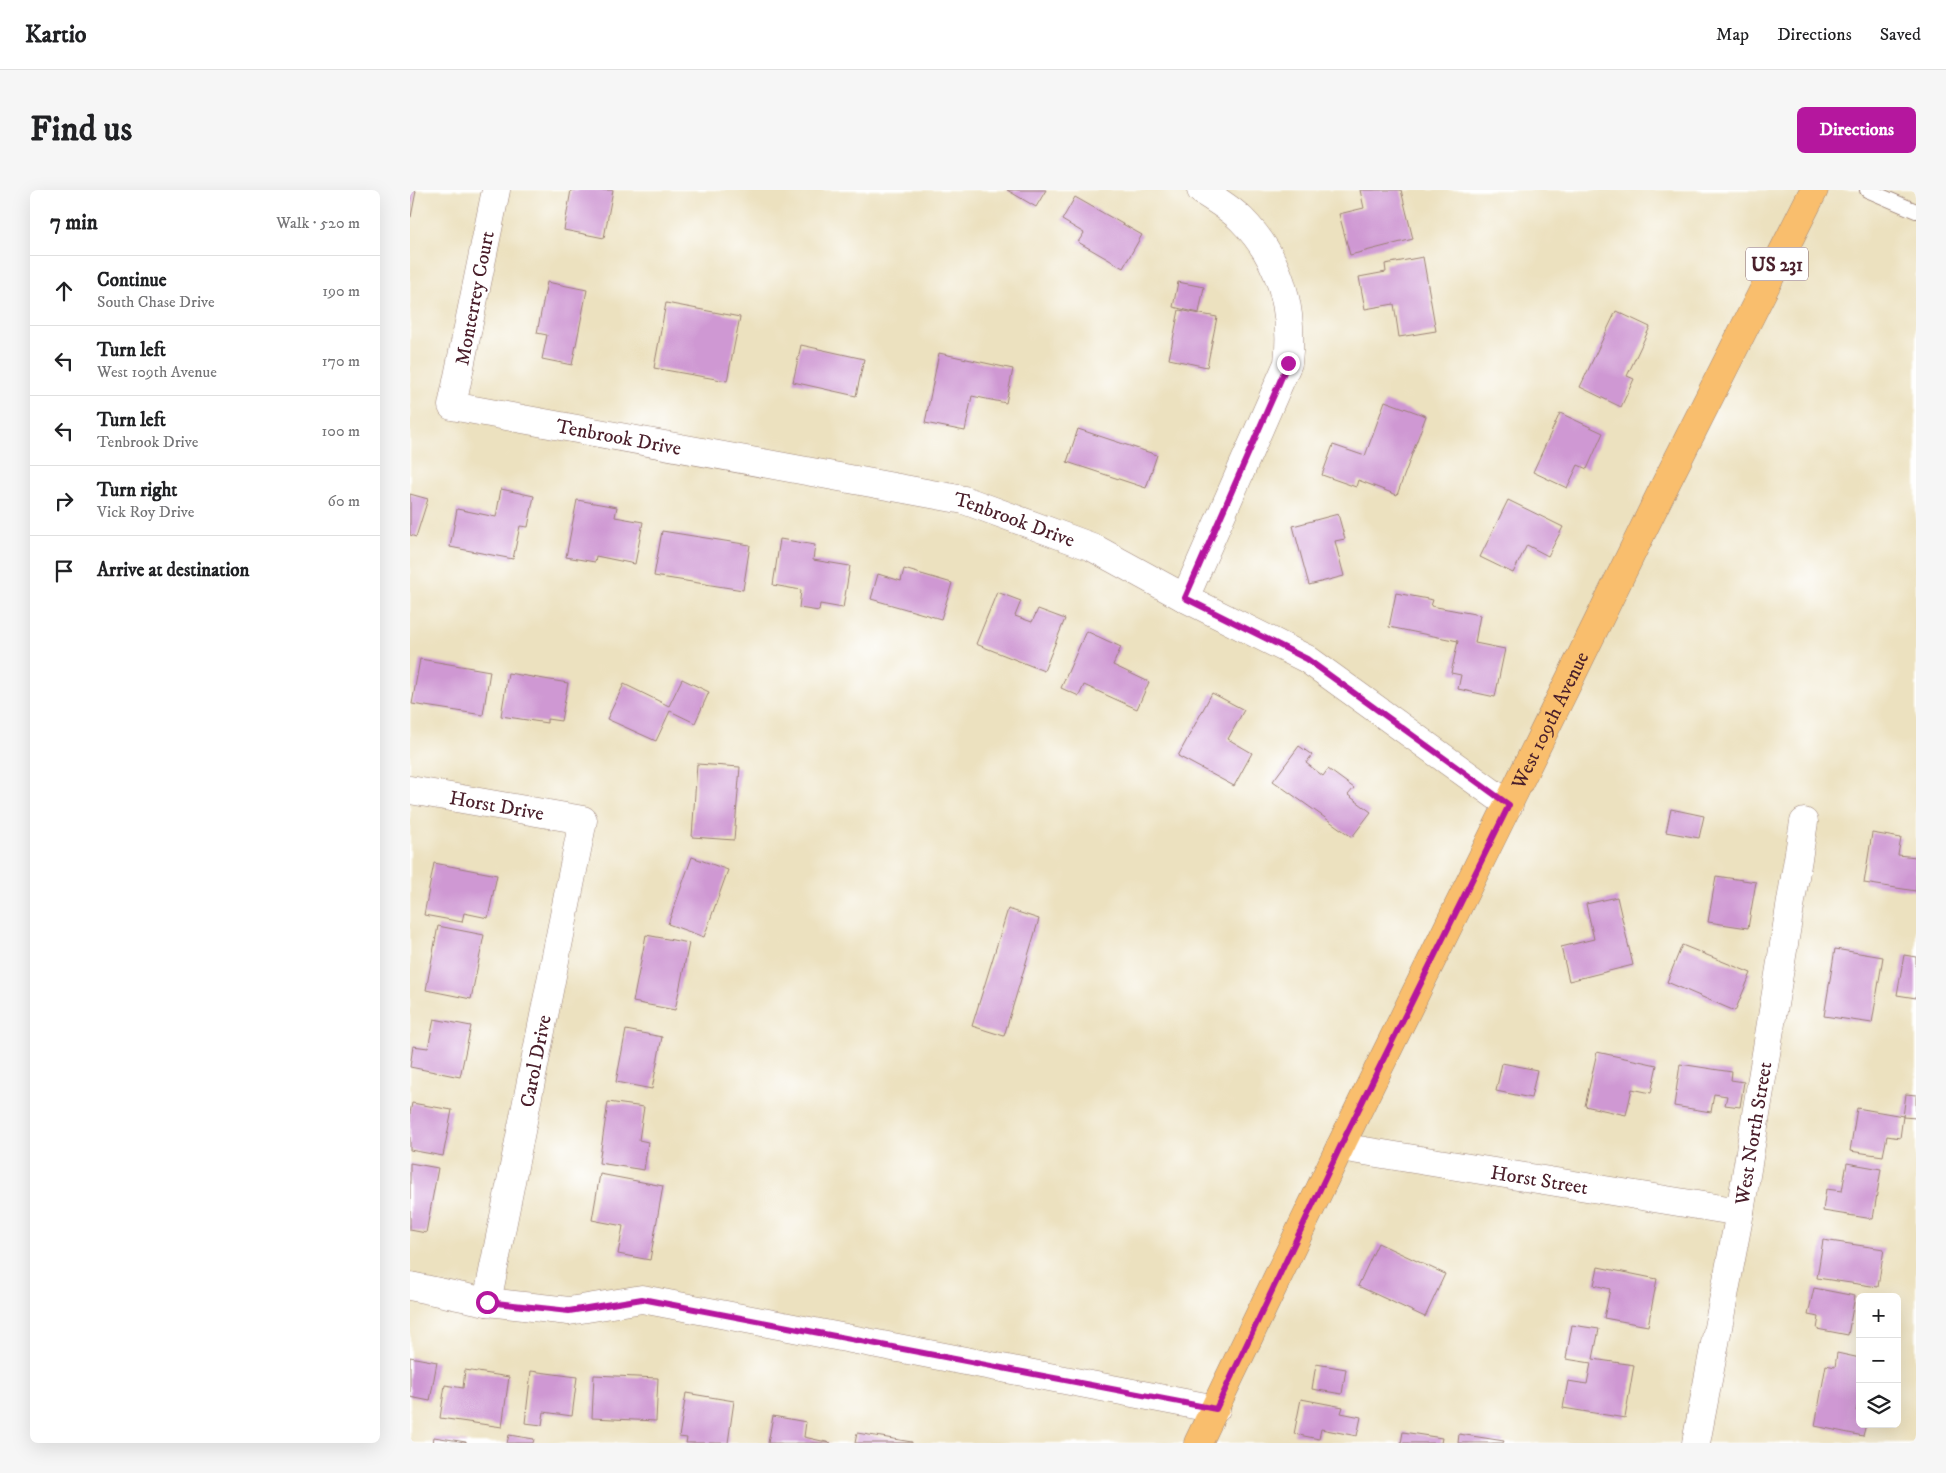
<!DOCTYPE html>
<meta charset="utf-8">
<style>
:root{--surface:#fff;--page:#f6f6f6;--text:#202124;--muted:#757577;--line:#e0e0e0;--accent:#b5179e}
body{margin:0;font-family:"IM FELL DW Pica",serif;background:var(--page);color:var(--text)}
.controls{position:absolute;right:15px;bottom:15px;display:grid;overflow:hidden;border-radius:8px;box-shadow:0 5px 20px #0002}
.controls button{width:45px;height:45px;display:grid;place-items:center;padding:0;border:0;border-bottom:1px solid var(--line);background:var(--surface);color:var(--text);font:25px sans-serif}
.stop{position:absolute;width:15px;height:15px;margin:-11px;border:4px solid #b5179e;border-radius:50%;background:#fff}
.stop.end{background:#b5179e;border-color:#fff;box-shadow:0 1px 5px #0008}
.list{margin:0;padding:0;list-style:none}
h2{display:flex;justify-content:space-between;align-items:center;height:65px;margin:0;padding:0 20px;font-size:21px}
h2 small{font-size:16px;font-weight:400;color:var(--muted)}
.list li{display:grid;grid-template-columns:32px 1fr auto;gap:15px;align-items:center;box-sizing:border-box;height:70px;padding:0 20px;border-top:1px solid var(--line)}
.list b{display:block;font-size:19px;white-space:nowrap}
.list p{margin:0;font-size:16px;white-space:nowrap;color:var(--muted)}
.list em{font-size:16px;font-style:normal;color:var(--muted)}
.icon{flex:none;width:28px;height:28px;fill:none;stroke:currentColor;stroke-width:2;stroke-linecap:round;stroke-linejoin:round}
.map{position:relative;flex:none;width:1506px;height:1253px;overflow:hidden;border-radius:8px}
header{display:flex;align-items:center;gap:30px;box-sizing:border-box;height:70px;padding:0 25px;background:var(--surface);border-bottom:1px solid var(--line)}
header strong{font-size:24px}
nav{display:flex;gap:28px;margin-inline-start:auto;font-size:18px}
.intro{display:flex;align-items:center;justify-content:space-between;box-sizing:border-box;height:120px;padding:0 30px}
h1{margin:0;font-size:35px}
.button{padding:12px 22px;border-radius:8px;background:var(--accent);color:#fff;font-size:18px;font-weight:700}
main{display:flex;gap:30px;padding:0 30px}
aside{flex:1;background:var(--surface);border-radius:8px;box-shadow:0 5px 20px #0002}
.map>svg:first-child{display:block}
.building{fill:#cf98d3}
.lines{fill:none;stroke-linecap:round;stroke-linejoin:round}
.service-casing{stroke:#9b8075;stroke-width:16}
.minor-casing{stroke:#9b8075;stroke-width:29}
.primary-casing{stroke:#9b8075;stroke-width:29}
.service{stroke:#fff;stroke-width:14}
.minor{stroke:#fff;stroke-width:28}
.primary{stroke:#f9be6d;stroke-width:28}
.route{stroke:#b5179e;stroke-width:6}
.labels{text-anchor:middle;stroke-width:4;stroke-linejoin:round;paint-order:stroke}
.shield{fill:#fff;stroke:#80626b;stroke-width:1}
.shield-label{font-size:19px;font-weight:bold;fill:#4a1f2b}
.street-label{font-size:20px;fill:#4a1f2b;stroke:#fff}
</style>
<header>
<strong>Kartio</strong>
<nav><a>Map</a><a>Directions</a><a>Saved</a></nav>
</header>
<div class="intro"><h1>Find us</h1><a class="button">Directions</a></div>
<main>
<aside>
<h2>7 min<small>Walk · 520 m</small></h2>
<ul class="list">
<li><svg class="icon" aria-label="ahead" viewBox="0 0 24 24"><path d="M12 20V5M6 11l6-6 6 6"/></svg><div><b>Continue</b><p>South Chase Drive</p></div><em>190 m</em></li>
<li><svg class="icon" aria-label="left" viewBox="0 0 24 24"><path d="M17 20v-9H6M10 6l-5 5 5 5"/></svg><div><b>Turn left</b><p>West 109th Avenue</p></div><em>170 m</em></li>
<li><svg class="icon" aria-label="left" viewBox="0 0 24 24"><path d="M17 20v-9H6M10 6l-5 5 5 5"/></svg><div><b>Turn left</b><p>Tenbrook Drive</p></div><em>100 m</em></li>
<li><svg class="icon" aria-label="right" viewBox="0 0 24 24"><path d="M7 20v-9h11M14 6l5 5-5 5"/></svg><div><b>Turn right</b><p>Vick Roy Drive</p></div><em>60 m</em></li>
<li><svg class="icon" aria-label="arrive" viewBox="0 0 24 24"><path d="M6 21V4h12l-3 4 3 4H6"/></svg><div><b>Arrive at destination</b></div></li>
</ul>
</aside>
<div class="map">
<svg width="1506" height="1253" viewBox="0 0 1506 1253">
<rect width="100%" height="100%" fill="#fff"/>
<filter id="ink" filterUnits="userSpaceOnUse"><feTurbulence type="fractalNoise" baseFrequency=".02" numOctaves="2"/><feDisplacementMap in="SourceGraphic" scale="10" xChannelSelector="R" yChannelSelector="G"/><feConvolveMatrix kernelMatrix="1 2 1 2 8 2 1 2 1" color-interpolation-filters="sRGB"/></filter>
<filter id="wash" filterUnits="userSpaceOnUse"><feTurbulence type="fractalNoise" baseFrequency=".0096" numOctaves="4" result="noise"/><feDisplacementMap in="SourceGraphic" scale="20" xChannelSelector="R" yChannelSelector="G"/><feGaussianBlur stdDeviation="1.12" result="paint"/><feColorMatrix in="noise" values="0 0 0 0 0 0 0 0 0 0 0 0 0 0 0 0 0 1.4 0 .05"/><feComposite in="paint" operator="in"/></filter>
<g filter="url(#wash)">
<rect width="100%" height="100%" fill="#ece1bf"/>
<g id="blocks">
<!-- building -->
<g class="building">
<path d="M0,0L6,1L1,27H0Z"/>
<path d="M161,0H203L194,48L154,40Z"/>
<path d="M597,0H636L626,17Z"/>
<path d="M950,0H991L1003,49L940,65L929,24L954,18Z"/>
<path d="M665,7L732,45L713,78L668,52L674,43L652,30Z"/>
<path d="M1013,67L1026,141L989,147L984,114L955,119L949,87L976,82L975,74Z"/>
<path d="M137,92L177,100L162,175L132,169L137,145L127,143Z"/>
<path d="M768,92L794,97L789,123L763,117Z"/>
<path d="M256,113L330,127L317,191L244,178Z"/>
<path d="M769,120L807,127L797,177L759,169Z"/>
<path d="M1206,121L1240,137L1217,186L1224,189L1211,217L1170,197Z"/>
<path d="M391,155L454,169L446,206L383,192Z"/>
<path d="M529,163L603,179L596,213L562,206L555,241L515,233Z"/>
<path d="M975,211L1016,226L987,305L948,290L946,297L912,285L923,255L955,266Z"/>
<path d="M1150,223L1193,243L1177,279L1168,275L1157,298L1123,282Z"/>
<path d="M668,239L747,265L736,298L657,272Z"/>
<path d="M91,299L124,306L118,337L110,336L103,369L40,357L47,319L86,327Z"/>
<path d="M0,304L18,309L6,347L0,345Z"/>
<path d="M167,310L207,317L205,327L233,332L225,374L186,366L185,372L156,367Z"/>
<path d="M1098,310L1153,337L1138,366L1117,355L1103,383L1070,367Z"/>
<path d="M928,324L935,349L925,351L934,386L899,395L883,336Z"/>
<path d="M252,341L340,355L333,400L244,386Z"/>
<path d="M370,349L405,355L403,370L440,376L433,418L410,414L409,421L389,418L391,400L363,395Z"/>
<path d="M494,379L542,393L531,429L461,409L468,384L491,391Z"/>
<path d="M587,402L611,411L605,426L622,432L628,419L655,429L634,481L566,454Z"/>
<path d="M986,403L1023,410L1021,416L1070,425L1065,453L1095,459L1085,507L1048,499L1051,485L1041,483L1048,451L979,437Z"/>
<path d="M676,441L711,457L703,475L739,492L727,519L674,495L669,506L651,498Z"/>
<path d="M10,469L80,481L73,525L2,514Z"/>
<path d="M98,483L158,493L151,531L137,529V533L91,526Z"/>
<path d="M272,489L299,502L285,533L260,521L246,551L197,529L214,494L259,516Z"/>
<path d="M802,503L834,520L818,549L842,563L824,596L768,566Z"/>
<path d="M889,556L902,565L896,573L913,586L918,579L944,598L938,605L961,622L942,647L863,591Z"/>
<path d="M287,574L330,577L324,650L282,647Z"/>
<path d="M1261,619L1294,626L1289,648L1256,642Z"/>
<path d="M1462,643L1491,648L1488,665L1506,667V701L1454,693Z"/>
<path d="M282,667L318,680L294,747L258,734Z"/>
<path d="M24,673L87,685L78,728L54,723L52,732L14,725Z"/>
<path d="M1306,686L1346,692L1338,738L1298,732Z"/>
<path d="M1207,707L1223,775L1159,791L1151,757L1184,749L1176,714Z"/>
<path d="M598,719L629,729L594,846L562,836Z"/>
<path d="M28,736L74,745L61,809L16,800Z"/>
<path d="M236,745L279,753L265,820L223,812Z"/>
<path d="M1272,755L1341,783L1325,821L1257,792Z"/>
<path d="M1425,759L1473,767L1462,833L1414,826Z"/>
<path d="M1494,765L1506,767V808L1487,805Z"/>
<path d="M24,829L61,836L50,887L0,877L3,856L18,858Z"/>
<path d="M216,840L252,847L242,899L206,892Z"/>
<path d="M1187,862L1247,875L1241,903L1222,899L1216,925L1175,916Z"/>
<path d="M1092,873L1127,880L1121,908L1086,901Z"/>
<path d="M1270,874L1322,882L1321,890L1334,892L1330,917L1315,915L1317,906L1304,904L1301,922L1264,916Z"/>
<path d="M1496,904L1506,905V928L1493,927Z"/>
<path d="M198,912L234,917L229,950L238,952L234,980L189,973Z"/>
<path d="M2,913L42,920L33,966L0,960V923Z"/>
<path d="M1447,918L1493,926L1490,948L1477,946L1473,966L1440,961Z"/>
<path d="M0,973L28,978L16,1043L0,1040Z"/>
<path d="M1437,973L1471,979L1463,1029L1413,1021L1416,999L1432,1001Z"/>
<path d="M190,984L253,996L240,1070L208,1064L213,1036L182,1030Z"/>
<path d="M1413,1050L1474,1059L1468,1097L1407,1088Z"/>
<path d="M968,1053L1035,1084L1015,1127L948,1096Z"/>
<path d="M1188,1077L1247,1089L1238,1136L1194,1128L1200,1099L1184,1095Z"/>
<path d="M1404,1098L1445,1106L1438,1145L1407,1139L1409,1127L1398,1125Z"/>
<path d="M1162,1135L1189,1139L1183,1169L1224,1175L1215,1228L1153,1218L1158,1191L1177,1194L1181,1173L1156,1169Z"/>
<path d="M1427,1163L1450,1168V1205L1446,1221L1450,1222V1234H1456L1453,1246L1405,1236L1416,1175L1425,1177Z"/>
<path d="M0,1167L27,1172L20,1211L0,1207Z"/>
<path d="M906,1174L936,1179L932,1204L902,1199Z"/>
<path d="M55,1180L99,1187L92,1237L30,1228L35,1195L53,1198Z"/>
<path d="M121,1181L167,1187L162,1226L134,1222L132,1235L115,1233Z"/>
<path d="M184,1185L248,1188L246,1231L182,1228Z"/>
<path d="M276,1203L324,1211L318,1253H276L277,1248L269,1247Z"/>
<path d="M891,1209L933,1217L931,1223L951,1227L947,1246L911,1239L909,1249L884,1244Z"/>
<path d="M363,1226L396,1232L394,1247L421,1253H358Z"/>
<path d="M993,1242L1032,1248L1031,1253H991Z"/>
<path d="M447,1243L502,1252V1253H445Z"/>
<path d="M1049,1244L1094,1251L1093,1253H1048Z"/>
<path d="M99,1245L124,1249L123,1253H97Z"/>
<path d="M24,1247L56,1252V1253H23Z"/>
</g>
</g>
</g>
<g filter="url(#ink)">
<use href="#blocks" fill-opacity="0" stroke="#9b8075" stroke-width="1"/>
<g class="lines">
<!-- service casing -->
<g class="service-casing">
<path id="service" d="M1457,0L1506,21"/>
</g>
<!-- minor casing -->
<g class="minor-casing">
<g id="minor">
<path id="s1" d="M86,0L42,216L554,310L682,357L775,408L897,469L1099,615"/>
<path d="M775,408L878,173C884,118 871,69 831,29C820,18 804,9 791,0"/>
<path id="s2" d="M0,600L173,630L77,1112"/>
<path id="s3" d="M930,957L1330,1022"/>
<path d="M0,1096L77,1112L159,1121L232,1109L806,1219"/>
<path id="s4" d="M1286,1253L1330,1022L1394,632"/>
</g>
</g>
<!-- primary casing -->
<g class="primary-casing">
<g id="primary">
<path id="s5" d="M788,1253L930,957L1254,297L1404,0"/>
</g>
</g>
<!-- service -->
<use href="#service" class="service"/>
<!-- minor -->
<use href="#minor" class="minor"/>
<!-- primary -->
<use href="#primary" class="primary"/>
</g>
</g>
<g class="lines" filter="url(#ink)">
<!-- route -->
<path class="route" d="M77,1112L159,1121L232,1109L806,1219L930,957L1099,615L897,469L775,408L878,173"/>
</g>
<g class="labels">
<!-- shield labels -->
<rect class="shield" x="1336" y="57.5" width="62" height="33" rx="4"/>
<g class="shield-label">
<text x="1367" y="81">US 231</text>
</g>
<!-- street labels -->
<g class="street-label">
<text transform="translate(64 108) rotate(-79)" y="7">Monterrey Court</text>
<text dy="7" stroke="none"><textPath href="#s1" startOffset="390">Tenbrook Drive</textPath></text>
<text dy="7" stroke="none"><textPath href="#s1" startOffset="795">Tenbrook Drive</textPath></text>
<text dy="7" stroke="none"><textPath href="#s5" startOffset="804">West 109th Avenue</textPath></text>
<text dy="7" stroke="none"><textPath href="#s2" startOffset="88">Horst Drive</textPath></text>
<text transform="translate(125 871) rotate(-79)" y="7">Carol Drive</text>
<text dy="7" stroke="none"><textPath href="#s4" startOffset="315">West North Street</textPath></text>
<text dy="7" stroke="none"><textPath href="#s3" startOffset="202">Horst Street</textPath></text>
</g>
</g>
</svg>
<div class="controls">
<button>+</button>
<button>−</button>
<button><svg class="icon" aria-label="layers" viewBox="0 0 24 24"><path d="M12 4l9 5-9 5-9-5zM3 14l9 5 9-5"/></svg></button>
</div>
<div class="stop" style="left:77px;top:1112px"></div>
<div class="stop end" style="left:878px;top:173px"></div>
</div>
</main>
